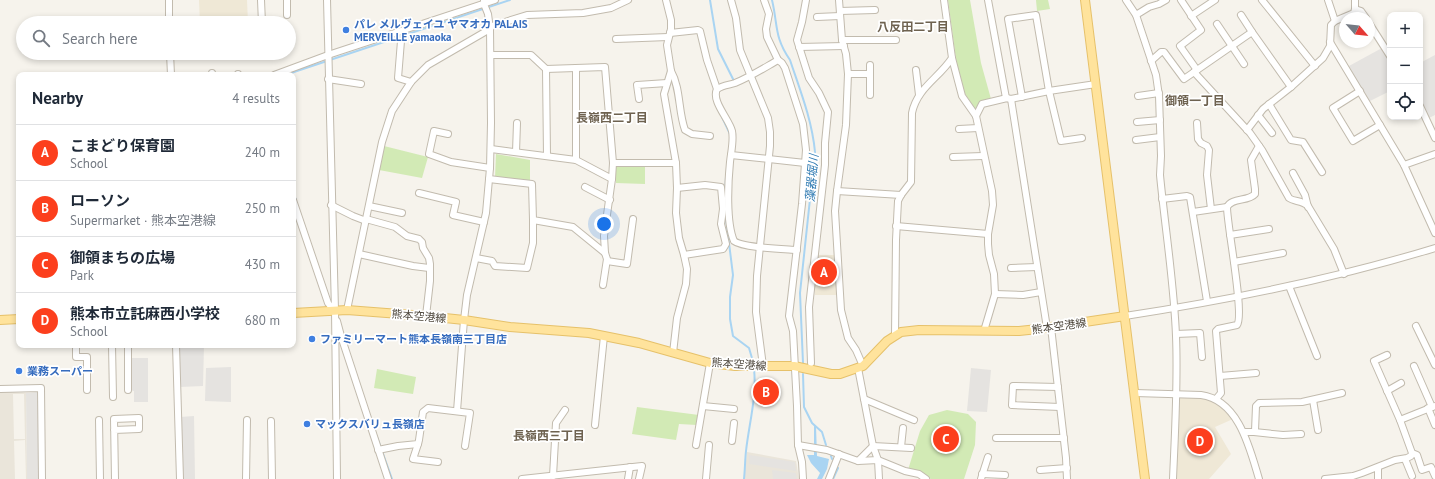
<!DOCTYPE html>
<meta charset="utf-8">
<style>
:root{--surface:#fff;--page:#f6f6f7;--text:#1f2937;--muted:#747a83;--line:#e0e1e3;--accent:#fc3f1d}
body{margin:0;font-family:"PT Sans","Noto Sans JP",sans-serif;background:var(--page);color:var(--text)}
.controls{position:absolute;right:12px;top:12px;display:grid;overflow:hidden;border-radius:8px;box-shadow:0 2px 6px #0003}
.controls button{width:36px;height:36px;display:grid;place-items:center;padding:0;border:0;border-bottom:1px solid var(--line);background:var(--surface);color:var(--text);font:20px sans-serif}
.compass{position:absolute;left:1339px;top:12px;width:36px;height:36px;border-radius:50%;background:var(--surface);box-shadow:0 2px 6px #0003;rotate:118deg}
.you{position:absolute;left:604px;top:224px;width:14px;height:14px;margin:-10px;border:3px solid #fff;border-radius:50%;background:#1a73e8;box-shadow:0 0 0 6px #1a73e833}
.badge{display:grid;place-items:center;width:26px;height:26px;border-radius:50%;background:var(--accent);color:#fff;font-size:13px;font-weight:700}
.pin{position:absolute;translate:-50% -50%;border:2px solid #fff;box-shadow:0 1px 4px #0006}
.list{margin:0;padding:0;list-style:none}
h2{display:flex;justify-content:space-between;align-items:center;height:52px;margin:0;padding:0 16px;font-size:17px}
h2 small{font-size:13px;font-weight:400;color:var(--muted)}
.list li{display:grid;grid-template-columns:26px 1fr auto;gap:12px;align-items:center;box-sizing:border-box;height:56px;padding:0 16px;border-top:1px solid var(--line)}
.list b{display:block;font-size:15px;white-space:nowrap}
.list p{margin:0;font-size:13px;white-space:nowrap;color:var(--muted)}
.list em{font-size:13px;font-style:normal;color:var(--muted)}
.icon{flex:none;width:22px;height:22px;fill:none;stroke:currentColor;stroke-width:2;stroke-linecap:round;stroke-linejoin:round}
.map{position:relative;flex:none;width:1435px;height:479px;overflow:hidden}
.search{position:absolute;background:var(--surface);box-shadow:0 2px 6px #0003;left:16px;top:16px;width:280px;height:44px;display:flex;align-items:center;gap:10px;box-sizing:border-box;padding:0 14px;border-radius:22px;color:var(--muted);font-size:15px}
.panel{position:absolute;background:var(--surface);box-shadow:0 2px 6px #0003;left:16px;top:72px;width:280px;height:276px;border-radius:8px}
.map>svg:first-child{display:block}
.residential{fill:#eae5da;fill-rule:evenodd}
.education{fill:#efe8d6}
.green{fill:#d2eab5}
.parking{fill:#e5e3e0}
.water{fill:#a9d4f2}
.lines{fill:none;stroke-linecap:round;stroke-linejoin:round}
.stream{stroke:#a9d4f2;stroke-width:2}
.minor-casing{stroke:#c2bbae;stroke-width:8}
.major-casing{stroke:#e6c16a;stroke-width:10}
.minor{stroke:#fff;stroke-width:6}
.major{stroke:#ffe39c;stroke-width:8}
.shop-dot{fill:#3f7fe0;stroke:#fff;stroke-width:1.5}
.labels{text-anchor:middle;stroke-width:3.5;stroke-linejoin:round;paint-order:stroke}
.shop-label{font-size:11px;font-weight:bold;fill:#366cbe;stroke:#fff;text-anchor:start}
.street-label{font-size:11px;fill:#4b4439;stroke:#fff}
.neighbourhood-label{font-size:12px;font-weight:bold;fill:#6e6250;stroke:#fff}
.water-label{font-size:12px;font-style:italic;fill:#2e7ab2;stroke:#fff}
</style>
<div class="map">
<svg width="1435" height="479" viewBox="0 0 1435 479">
<rect width="100%" height="100%" fill="#f6f3ec"/>
<!-- residential -->
<g class="residential">
<path d="M0,392L26,393L27,479H26L25,440L14,441L15,479H0ZM13,394H24L25,439H14Z"/>
<path d="M747,452L796,461L799,479H744Z"/>
</g>
<!-- education -->
<g class="education">
<path d="M199,0H247L248,23H200Z"/>
<path d="M220,53H249V56L220,57Z"/>
<path d="M815,255H836L837,295H815Z"/>
<path d="M1179,396H1201L1210,399L1224,409L1233,419L1215,427L1231,454L1209,479H1176Z"/>
</g>
<!-- green -->
<g class="green">
<path d="M948,0H970L981,63L991,99L980,102L975,109L964,92L957,67Z"/>
<path d="M1036,0H1048L1050,9L1037,11Z"/>
<path d="M384,146L428,157L422,178L379,170Z"/>
<path d="M496,154L530,160V181L495,178Z"/>
<path d="M616,166H645V184L616,183Z"/>
<path d="M377,369L416,377L413,394L374,388Z"/>
<path d="M637,407L699,415L697,425L679,424L676,440L632,434Z"/>
<path d="M947,410L968,414L976,422L975,445L964,479H931L921,473L908,470L920,431L929,415Z"/>
</g>
<!-- parking -->
<g class="parking">
<path d="M1382,48L1390,62V91L1368,102L1349,66Z"/>
<path d="M1435,55V115L1429,118L1420,102V63Z"/>
<path d="M179,345H204L203,386L180,387Z"/>
<path d="M129,358H148V402H134V391L130,390Z"/>
<path d="M231,367V402L205,401L206,368Z"/>
<path d="M971,368L991,370L987,412L967,411Z"/>
<path d="M38,392L39,479H27L26,393Z"/>
<path d="M194,416L195,479H182L180,417Z"/>
<path d="M749,455L795,462L796,471L749,464Z"/>
<path d="M772,470L796,473L797,479H773Z"/>
</g>
<!-- water -->
<path class="water" d="M814,425L816,426L817,456L829,459L827,469L822,479H817L820,473L811,463L807,455H814Z"/>
<g class="lines">
<!-- stream -->
<g class="stream">
<path d="M710,0L718,49L734,81H733"/>
<path d="M772,0C778,25 774,37 790,60C800,90 812,120 815,152L800,293L803,363"/>
<path d="M285,75L510,0"/>
<path d="M722,117L730,134"/>
<path d="M293,193L296,200"/>
<path d="M725,198L726,177"/>
<path d="M725,211L733,275L730,297V319L733,336L749,348L754,365"/>
<path d="M803,374L804,407L812,423L822,432L826,445"/>
<path d="M377,437L392,479"/>
<path d="M831,456L832,459"/>
<path d="M744,479C745,470 745,460 746,451C749,424 757,396 754,369"/>
<path d="M833,479L838,468"/>
</g>
<!-- minor casing -->
<g class="minor-casing">
<g id="minor">
<path d="M169,0V23"/>
<path d="M261,0L262,23"/>
<path d="M287,0V15"/>
<path d="M327,0L335,310L337,479"/>
<path d="M666,0L671,20V29L667,45L671,71L664,94L676,163L677,188L676,213L679,238L684,255L687,269L686,284L677,318L673,353"/>
<path d="M731,0L736,18L740,50L768,118L770,132V146L757,276L756,312L763,366"/>
<path d="M764,0L769,14L766,29L767,37L778,60L782,63L785,68L803,124L806,150L802,204L789,316L793,331L797,406L798,445L802,462L803,479"/>
<path d="M806,0L802,22L797,40L809,78L819,93L828,112L825,143V165L809,307L811,363"/>
<path d="M839,0L842,40L846,54L848,74L846,125L837,191L835,211L841,310L848,338L856,350L863,366"/>
<path d="M988,0L1006,98L1011,99L1049,91L1096,84"/>
<path d="M1126,0L1136,15L1156,75L1159,96L1161,156L1160,175C1165,228 1174,282 1176,336C1178,383 1175,431 1173,479"/>
<path d="M1181,0L1201,30L1180,46L1197,70"/>
<path d="M1262,0L1315,66"/>
<path d="M1328,0L1335,21"/>
<path d="M1355,9L1361,11L1366,18"/>
<path d="M840,11L875,10"/>
<path d="M1136,15L1149,7L1159,4L1166,0"/>
<path d="M1241,15L1252,32"/>
<path d="M1191,16L1215,0"/>
<path d="M817,17L840,16"/>
<path d="M1369,23L1390,56"/>
<path d="M1217,24L1244,64"/>
<path d="M489,27L527,15L583,13L611,8L628,0"/>
<path d="M670,33L698,30L700,31L707,60L717,89"/>
<path d="M616,39L668,37"/>
<path d="M842,40H896"/>
<path d="M401,41L398,78L411,82"/>
<path d="M1330,42L1404,165L1435,233"/>
<path d="M799,47L844,46"/>
<path d="M170,53L171,75"/>
<path d="M491,55H531L546,69L605,67L613,163H676"/>
<path d="M952,58L962,96L976,116L992,191L993,205L988,234V244L989,255L994,274L995,294L984,331"/>
<path d="M778,60C764,68 750,77 735,83C729,85 723,85 717,89C711,101 729,119 732,131C734,140 731,152 730,162C728,183 726,222 734,241C743,248 783,249 797,250"/>
<path d="M1151,61L1161,52H1164L1184,79L1252,32L1291,87"/>
<path d="M870,65V95"/>
<path d="M576,68V160L612,179L613,163"/>
<path d="M546,69L547,156"/>
<path d="M916,70L919,95"/>
<path d="M671,71C681,89 678,111 685,130L692,134L710,136"/>
<path d="M1194,72L1250,133L1262,150L1289,198C1294,202 1302,200 1308,206L1334,249L1344,274"/>
<path d="M212,73V75"/>
<path d="M238,74V75"/>
<path d="M848,74H870"/>
<path d="M274,75L328,55L495,0"/>
<path d="M328,79L361,84"/>
<path d="M1360,91L1333,108L1353,141L1380,125"/>
<path d="M1138,96L1159,93"/>
<path d="M1022,97L1008,19L1036,15L1049,91L1061,141L1082,138"/>
<path d="M639,99L637,85L667,83"/>
<path d="M1011,99L1047,328"/>
<path d="M1269,104L1291,140L1303,142L1322,172"/>
<path d="M1420,106L1435,138"/>
<path d="M1258,115L1272,133"/>
<path d="M976,116L982,104L1007,98"/>
<path d="M1137,122L1160,120"/>
<path d="M1197,123L1198,139L1201,143L1207,146L1209,150L1207,175L1211,209"/>
<path d="M959,129L978,128"/>
<path d="M1247,130L1263,109L1291,87L1323,58L1330,46L1331,25L1335,21L1354,13L1355,9V0"/>
<path d="M448,134L434,131L429,154L451,162L490,168"/>
<path d="M1136,140L1160,137"/>
<path d="M491,149L576,160"/>
<path d="M516,152L517,123"/>
<path d="M731,155L805,163"/>
<path d="M953,157L983,156"/>
<path d="M1404,165L1435,154"/>
<path d="M1293,173L1305,195L1308,207"/>
<path d="M489,179L532,184L533,220L573,227L605,253"/>
<path d="M585,187L610,200"/>
<path d="M677,188L705,185L721,187L723,209L721,224L726,244L723,249L684,255"/>
<path d="M837,191L901,195"/>
<path d="M419,193L456,202L453,215L484,222"/>
<path d="M1162,199L1187,196L1190,197L1207,301"/>
<path d="M293,200L328,303L335,312"/>
<path d="M331,205L353,216L366,221"/>
<path d="M369,206L402,213"/>
<path d="M1193,212L1227,207"/>
<path d="M366,219L395,227L407,236L419,239L422,242L423,248L429,258L430,264V281L426,316"/>
<path d="M896,226L988,234"/>
<path d="M1230,235L1269,229"/>
<path d="M359,254L413,266L429,268"/>
<path d="M476,258L492,261L495,266L527,268L533,243V220"/>
<path d="M607,261L627,264L633,219"/>
<path d="M1234,262L1283,253"/>
<path d="M1011,268L1037,267"/>
<path d="M603,285L607,259L605,253L604,236L612,179"/>
<path d="M1289,286L1317,356"/>
<path d="M995,294L1023,295L1041,292"/>
<path d="M347,310L382,142L392,111L411,82L428,65L490,29"/>
<path d="M1125,316C1229,300 1334,279 1435,248"/>
<path d="M337,321L341,336L388,479"/>
<path d="M1416,326L1435,365"/>
<path d="M1051,327L1066,458L1067,479"/>
<path d="M1176,334L1200,333L1202,357"/>
<path d="M895,336L896,240L898,201L901,195L911,182L912,113C917,88 939,78 952,58L944,0"/>
<path d="M76,345V357H87V390"/>
<path d="M112,345L113,397"/>
<path d="M128,345V390"/>
<path d="M176,345L180,479"/>
<path d="M1387,355L1374,361L1400,420L1435,406"/>
<path d="M1414,366L1432,407"/>
<path d="M858,368L873,446L878,460L879,479"/>
<path d="M1220,376L1256,373"/>
<path d="M1058,387L1013,386L1012,405L1060,407"/>
<path d="M0,389L41,388L42,479"/>
<path d="M1387,391L1401,383"/>
<path d="M1135,393L1201,395C1239,400 1250,449 1259,479"/>
<path d="M864,399L914,420"/>
<path d="M1216,399L1221,393L1216,331L1218,329L1237,325C1245,315 1227,226 1227,207C1232,197 1248,202 1255,194V189L1251,160L1259,146"/>
<path d="M1313,400L1318,430"/>
<path d="M703,406L734,409"/>
<path d="M1428,408L1435,425"/>
<path d="M457,411L464,320L467,295L486,213L490,168L491,123L490,29L488,14L484,4V0"/>
<path d="M99,420L100,479"/>
<path d="M1400,420L1412,453L1417,455L1422,470L1431,467L1435,476"/>
<path d="M271,421L272,479"/>
<path d="M595,425L604,336"/>
<path d="M114,430L139,429V418L114,419L115,479"/>
<path d="M1245,432H1253L1255,431L1256,406L1259,403L1302,402L1342,393"/>
<path d="M1254,432L1283,435L1301,434"/>
<path d="M996,438H1064"/>
<path d="M732,441L734,423"/>
<path d="M418,444L413,459L438,462"/>
<path d="M696,445L710,363"/>
<path d="M798,445L827,450L858,461L878,460L905,471L919,474L926,479"/>
<path d="M901,447L903,428"/>
<path d="M378,450L398,446L418,444L419,440L423,412L428,408L470,413L465,446"/>
<path d="M1405,459L1412,476"/>
<path d="M858,461L873,446L911,448"/>
<path d="M1378,468V479"/>
<path d="M1040,470L1067,468"/>
<path d="M982,474L1005,475"/>
<path d="M553,476L556,423L565,410"/>
<path d="M246,479L247,420"/>
<path d="M522,479L642,466L639,479"/>
<path d="M628,479L630,467"/>
<path d="M706,479L709,445"/>
<path d="M829,479L839,454"/>
<path d="M981,479L988,457"/>
<path d="M1325,479L1353,476L1362,473L1395,460L1407,458L1411,456L1412,453"/>
</g>
</g>
<!-- major casing -->
<g class="major-casing">
<g id="major">
<path d="M1085,0L1145,479"/>
<path d="M293,313L347,310L426,316L464,320L510,327L589,333L639,343L710,363L735,366H794L831,374H840L863,366L887,341L901,332L919,330L1019,331L1038,329L1125,316"/>
<path d="M0,320L19,319"/>
</g>
</g>
<!-- minor -->
<use href="#minor" class="minor"/>
<!-- major -->
<use href="#major" class="major"/>
</g>
<!-- markers -->
<g class="shop-dot">
<circle cx="346" cy="30" r="4"/>
<circle cx="312" cy="339" r="4"/>
<circle cx="19" cy="371" r="4"/>
<circle cx="307" cy="424" r="4"/>
</g>
<g class="labels">
<!-- shop labels -->
<g class="shop-label">
<text x="354" y="28">パレ メルヴェイユ ヤマオカ PALAIS<tspan x="354" dy="13">MERVEILLE yamaoka</tspan></text>
<text x="320" y="343">ファミリーマート熊本長嶺南三丁目店</text>
<text x="27" y="375">業務スーパー</text>
<text x="315" y="428">マックスバリュ長嶺店</text>
</g>
<!-- street labels -->
<g class="street-label">
<text transform="translate(419 316) rotate(5)" y="4">熊本空港線</text>
<text transform="translate(1059 326) rotate(-8)" y="4">熊本空港線</text>
<text transform="translate(739 364) rotate(4)" y="4">熊本空港線</text>
</g>
<!-- neighbourhood labels -->
<g class="neighbourhood-label">
<text x="913" y="31">八反田二丁目</text>
<text x="1195" y="105">御領一丁目</text>
<text x="612" y="122">長嶺西二丁目</text>
<text x="549" y="440">長嶺西三丁目</text>
</g>
<!-- water labels -->
<g class="water-label">
<text transform="translate(812 178) rotate(-85)" y="4">藻器堀川</text>
</g>
</g>
</svg>
<div class="controls">
<button>+</button>
<button>−</button>
<button><svg class="icon" aria-label="locate" viewBox="0 0 24 24"><circle cx="12" cy="12" r="6"/><path d="M12 2v4M12 18v4M2 12h4M18 12h4"/></svg></button>
</div>
<svg class="compass" viewBox="-18 -18 36 36"><path d="M0-13l5 13h-10z" fill="#e53935"/><path d="M0 13l5-13h-10z" fill="#747a83"/></svg>
<div class="you"></div>
<div class="pin badge" style="left:824px;top:272px">A</div>
<div class="pin badge" style="left:766px;top:392px">B</div>
<div class="pin badge" style="left:946px;top:439px">C</div>
<div class="pin badge" style="left:1200px;top:441px">D</div>
<div class="search"><svg class="icon" aria-label="search" viewBox="0 0 24 24"><circle cx="10" cy="10" r="6"/><path d="M15 15l6 6"/></svg>Search here</div>
<section class="panel">
<h2>Nearby<small>4 results</small></h2>
<ul class="list">
<li><span class="badge">A</span><div><b>こまどり保育園</b><p>School</p></div><em>240 m</em></li>
<li><span class="badge">B</span><div><b>ローソン</b><p>Supermarket · 熊本空港線</p></div><em>250 m</em></li>
<li><span class="badge">C</span><div><b>御領まちの広場</b><p>Park</p></div><em>430 m</em></li>
<li><span class="badge">D</span><div><b>熊本市立託麻西小学校</b><p>School</p></div><em>680 m</em></li>
</ul>
</section>
</div>
